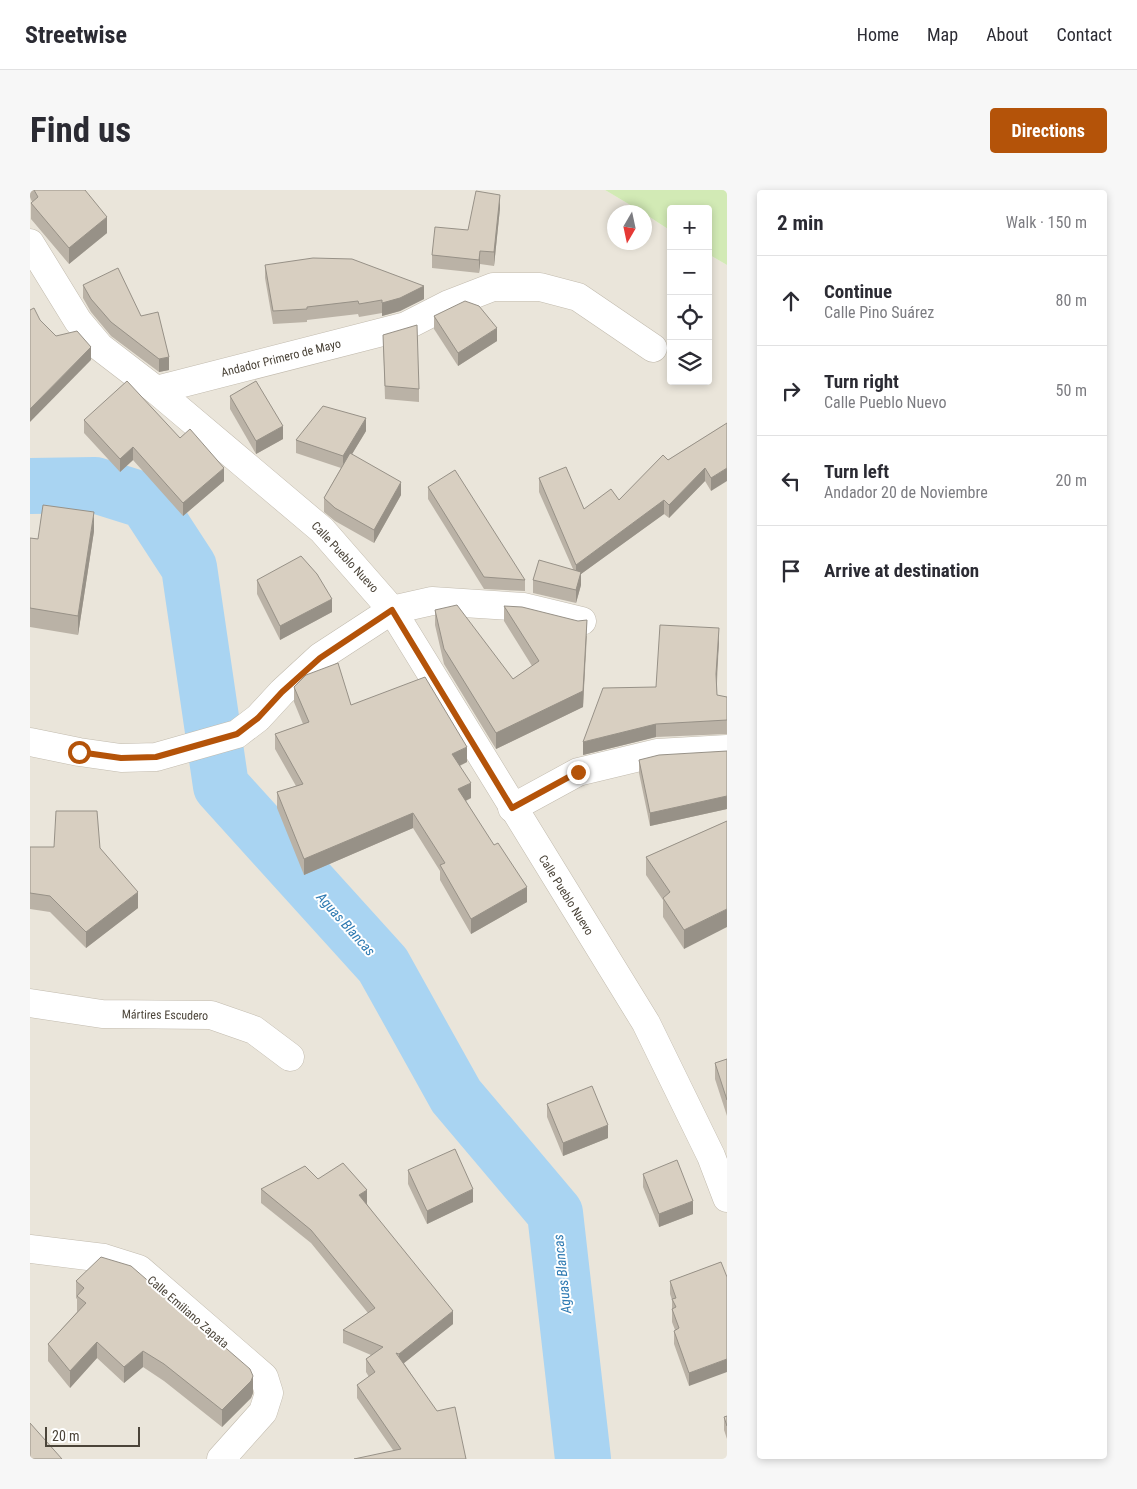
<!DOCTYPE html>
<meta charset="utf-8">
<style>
:root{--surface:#fff;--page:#f7f7f7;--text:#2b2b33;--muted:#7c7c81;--line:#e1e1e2;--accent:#b45309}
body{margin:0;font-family:"Roboto Condensed",sans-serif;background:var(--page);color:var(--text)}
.controls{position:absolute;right:15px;top:15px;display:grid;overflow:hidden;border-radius:5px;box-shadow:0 2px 8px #0003}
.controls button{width:45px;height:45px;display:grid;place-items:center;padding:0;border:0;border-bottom:1px solid var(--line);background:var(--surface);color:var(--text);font:25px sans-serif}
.compass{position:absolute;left:577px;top:15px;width:45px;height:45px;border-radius:50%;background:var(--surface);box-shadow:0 2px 8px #0003;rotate:189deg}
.scale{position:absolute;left:15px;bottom:12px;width:95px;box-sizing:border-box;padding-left:5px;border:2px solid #4b4439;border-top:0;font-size:14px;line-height:18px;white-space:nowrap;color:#4b4439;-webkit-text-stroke:4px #fff;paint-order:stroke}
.stop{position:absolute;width:15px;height:15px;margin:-11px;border:4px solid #b45309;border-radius:50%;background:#fff}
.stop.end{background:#b45309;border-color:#fff;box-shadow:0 1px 5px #0008}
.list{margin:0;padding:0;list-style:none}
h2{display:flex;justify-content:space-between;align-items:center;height:65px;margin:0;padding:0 20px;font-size:21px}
h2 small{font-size:16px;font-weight:400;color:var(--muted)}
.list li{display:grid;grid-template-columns:32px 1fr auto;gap:15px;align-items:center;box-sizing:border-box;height:90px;padding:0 20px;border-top:1px solid var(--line)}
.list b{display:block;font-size:19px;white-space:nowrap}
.list p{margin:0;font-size:16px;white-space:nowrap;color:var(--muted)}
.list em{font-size:16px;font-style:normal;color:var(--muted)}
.icon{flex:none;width:28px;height:28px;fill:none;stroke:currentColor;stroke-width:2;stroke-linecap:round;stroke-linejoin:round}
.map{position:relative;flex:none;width:697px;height:1269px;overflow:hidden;border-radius:5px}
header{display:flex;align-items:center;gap:30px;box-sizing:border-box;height:70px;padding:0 25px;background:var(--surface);border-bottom:1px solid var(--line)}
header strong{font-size:24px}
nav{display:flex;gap:28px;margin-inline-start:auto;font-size:18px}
.intro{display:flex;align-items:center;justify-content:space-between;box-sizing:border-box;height:120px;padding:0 30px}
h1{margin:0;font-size:35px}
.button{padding:12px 22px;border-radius:5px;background:var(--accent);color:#fff;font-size:18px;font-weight:700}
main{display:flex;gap:30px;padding:0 30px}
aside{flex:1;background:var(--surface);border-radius:5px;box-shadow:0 2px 8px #0003}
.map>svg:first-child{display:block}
.residential{fill:#eae5da}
.green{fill:#d2eab5}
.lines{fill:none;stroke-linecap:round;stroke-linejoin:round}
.river{stroke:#a9d4f2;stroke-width:56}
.minor-casing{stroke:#c2bbae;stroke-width:29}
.minor{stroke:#fff;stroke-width:28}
.wall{fill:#bab2a6}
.shaded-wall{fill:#979187}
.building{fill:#d8cfc1;stroke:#979187}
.route{stroke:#b45309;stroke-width:6}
.labels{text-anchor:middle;stroke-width:4;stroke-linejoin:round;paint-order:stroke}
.street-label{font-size:12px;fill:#4b4439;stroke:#fff}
.water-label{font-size:14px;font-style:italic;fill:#2e7ab2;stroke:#fff}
</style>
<header>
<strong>Streetwise</strong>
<nav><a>Home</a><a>Map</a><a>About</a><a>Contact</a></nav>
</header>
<div class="intro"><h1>Find us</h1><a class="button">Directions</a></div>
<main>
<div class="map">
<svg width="697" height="1269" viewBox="0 0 697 1269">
<rect width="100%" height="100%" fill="#f6f3ec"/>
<!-- residential -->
<path class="residential" d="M0,0H575L612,22H584V52H614L615,24L641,41V191H678V64L697,75V1269H0Z"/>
<!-- green -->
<path class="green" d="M575,0H697V75L678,64V19H641V41L615,24L614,22H612Z"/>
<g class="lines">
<!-- river -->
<path class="river" d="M0,296L65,295L116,311L159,377L191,596L353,775L426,906L525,1023L553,1269"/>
<!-- minor casing -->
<g class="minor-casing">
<g id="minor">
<path d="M0,53L48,131L70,157L126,200L292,340L362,420L616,833L681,966L697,1008"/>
<path d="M126,200L376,136L419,114L463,97H510L548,107L623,158"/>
<path d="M0,552L49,562L91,568L126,567L207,544L228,528L252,502L290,467L362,420L402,411L494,417L552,431"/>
<path d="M482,618L548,582L627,563L697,559"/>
<path d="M0,813L72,824L181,825L224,840L260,867"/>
<path d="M0,1059L74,1068L109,1079L234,1187L239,1203L233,1222L191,1269"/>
</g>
</g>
<!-- minor -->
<use href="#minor" class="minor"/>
</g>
<!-- wall -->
<g class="wall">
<path d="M0,0H55L77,43L39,74L1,29V13L2,12L0,7Z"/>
<path d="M470,18L464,76L450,74L449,83L402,78V65Z"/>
<path d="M235,75L394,109L370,121L352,126V123L329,127L328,124L277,130V132L243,134L235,88Z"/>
<path d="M53,95L111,126L139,180L129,182L81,146L61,122L53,108Z"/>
<path d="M404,126L467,151L428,176L404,139Z"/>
<path d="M353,145L389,199V212L355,209Z"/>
<path d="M200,206L253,249L226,264L200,219Z"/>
<path d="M54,230L150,248L194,291L153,326L103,270L90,282L54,243Z"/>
<path d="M697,233L681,301L675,291L639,328L634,324L551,384V395L546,413L503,403V390L543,379L509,302V288L554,319L589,310L638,270Z"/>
<path d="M336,241L322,264L371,305L344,353L305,331L294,322V308L311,278L266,263V250Z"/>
<path d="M398,297L495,390V401L454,399L398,309Z"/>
<path d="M64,341L48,445L0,437V348L8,349Z"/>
<path d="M227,390L302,422L250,450L227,404Z"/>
<path d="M474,416L557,446L553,517L466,559L414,474L405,435V420L483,489L502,476L474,431Z"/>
<path d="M689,451L687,493V505L697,507V544L626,547L553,565L626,497Z"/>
<path d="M264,497L321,515L437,572L430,576L441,608L436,611L497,712L441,744L410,690V681L383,638L274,685L247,618V602L266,596L245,559V544L273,534L264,512Z"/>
<path d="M697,561V619L620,636L609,583V570Z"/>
<path d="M697,631L654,759L633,727V710L616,685V667Z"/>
<path d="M0,657L70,658L108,718L56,758L20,722L0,719Z"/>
<path d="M697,869V926L685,889V873Z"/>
<path d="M517,914L578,948L533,966L517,927Z"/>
<path d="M378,980L443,1012L397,1034L378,994Z"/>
<path d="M613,984L663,1024L629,1037L613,997Z"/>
<path d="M288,989L337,1014L423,1134L374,1173L436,1269L363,1260L327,1208V1195L339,1187L336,1182V1169L341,1165L313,1153V1140L338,1123L281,1053L231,1013V999Z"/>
<path d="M691,1072L659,1196L644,1154V1141L645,1140L642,1132V1110L640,1104V1091Z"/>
<path d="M46,1091L223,1203L221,1208L192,1237L134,1191L113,1177L94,1193L67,1168L40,1198L18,1171V1154L47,1122V1109L46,1108Z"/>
<path d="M697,1226V1249L694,1240V1227Z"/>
</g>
<!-- shaded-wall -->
<g class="shaded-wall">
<path d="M470,5V18L464,76V62Z"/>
<path d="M77,27V43L39,74V58Z"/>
<path d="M450,61V74L449,83V70Z"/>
<path d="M394,96V109L370,121L352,126V113Z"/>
<path d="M467,138V151L428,176V163Z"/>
<path d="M61,157V170L0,232V219Z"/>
<path d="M139,167V180L129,182V169Z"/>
<path d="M336,228V241L313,279V266Z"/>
<path d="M253,236V249L226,264V251Z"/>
<path d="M103,257V270L90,282V269Z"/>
<path d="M194,278V291L153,326V313Z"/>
<path d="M675,278V291L639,328V315Z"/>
<path d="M697,278V291L681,301V288Z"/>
<path d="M371,292V305L344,353V340Z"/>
<path d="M634,310V324L551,384V395L546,413V375Z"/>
<path d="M64,322V341L48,445V426Z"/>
<path d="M302,409V422L250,450V436Z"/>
<path d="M557,430L553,517L466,559V543Z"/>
<path d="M689,438V451L686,497V484Z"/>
<path d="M626,534V547L553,565V552Z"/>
<path d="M437,557V572L422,579V564Z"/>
<path d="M441,593V608L428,614V599Z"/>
<path d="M697,606V619L620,636V623Z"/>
<path d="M383,623V638L274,685V669Z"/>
<path d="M497,697V712L441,744V729Z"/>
<path d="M108,702V718L56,758V742Z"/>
<path d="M697,719V737L654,759V740Z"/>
<path d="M578,935V948L533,966V953Z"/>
<path d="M443,999V1012L397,1034V1021Z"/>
<path d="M337,1000V1014L329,1018V1005Z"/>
<path d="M663,1011V1024L629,1037V1024Z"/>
<path d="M423,1121V1134L369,1177V1164Z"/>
<path d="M67,1152V1168L40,1198V1181Z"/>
<path d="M113,1161V1177L94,1193V1177Z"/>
<path d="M697,1169V1182L659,1196V1183Z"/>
<path d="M223,1186V1203L221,1208L192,1237V1220Z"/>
</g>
<!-- building -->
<g class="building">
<path d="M4,0H55L77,27L39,58L1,13L8,7Z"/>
<path d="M446,1L470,5L464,62L450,61L449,70L402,65L405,37L438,40Z"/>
<path d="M283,68L322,69L394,96L370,108L352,113V110L329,114L328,111L277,117V119L243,121L235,75Z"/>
<path d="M88,78L111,126L128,122L139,167L129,169L81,132L61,109L53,95Z"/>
<path d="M435,111L449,116L467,138L428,163L404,126Z"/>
<path d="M4,118L10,130L26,146L47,141L61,157L0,219V120Z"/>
<path d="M387,135L389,199L355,196L353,145Z"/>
<path d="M97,191L150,248L160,239L194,278L153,313L103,257L90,269L54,230Z"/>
<path d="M226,191L253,236L226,251L200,206Z"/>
<path d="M293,216L336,228L313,266L266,250Z"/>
<path d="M697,233V278L681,288L675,278L639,315L634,310L546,375L509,288L536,277L554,319L581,299L589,310L633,265L638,270Z"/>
<path d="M320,263L371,292L344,340L305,318L294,308Z"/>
<path d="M425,280L495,390L454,387L398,297Z"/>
<path d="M13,315L64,322L48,426L0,418V348L8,349Z"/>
<path d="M271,366L287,384L302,409L250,436L227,390Z"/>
<path d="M509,370L551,382L546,400L503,390Z"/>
<path d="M427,415L483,489L509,471L474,416L492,417L548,431L557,430L553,501L466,543L414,459L405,420Z"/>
<path d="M630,435L689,438L686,484L687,505L697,507V530L626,534L553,552L573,498L626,497Z"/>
<path d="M308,473L321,515L395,487L437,557L422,564L441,593L428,599L464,655L468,653L497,697L441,729L410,675L415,673L383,623L274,669L247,602L273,594L245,544L279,532L264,497L276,485Z"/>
<path d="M697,561V606L620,623L609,570L629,565Z"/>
<path d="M26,621H67L70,658L108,702L56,742L20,706L0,703V657H24Z"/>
<path d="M697,631V719L654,740L633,708L640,702L616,667Z"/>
<path d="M697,869V910L685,873Z"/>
<path d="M562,896L578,935L533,953L517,914Z"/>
<path d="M425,959L443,999L397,1021L378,980Z"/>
<path d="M647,970L663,1011L629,1024L613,984Z"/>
<path d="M313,973L337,1000L329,1005L423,1121L369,1164L366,1163L407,1221L425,1217L436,1269H324L371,1259L327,1195L345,1182L336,1169L353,1157L313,1140L345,1118L281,1040L231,999L275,976L288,989Z"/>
<path d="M71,1067L101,1076L220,1179L223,1186L221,1191L192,1220L134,1174L113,1161L94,1177L67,1152L40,1181L18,1154L56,1113L47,1106L54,1098L46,1091Z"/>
<path d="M691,1072L697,1087V1169L659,1183L644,1141L649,1138L642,1119L646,1117L642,1109L646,1108L640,1091Z"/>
<path d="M697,1226V1236L694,1227Z"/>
<path d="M0,1233L32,1269H0Z"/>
</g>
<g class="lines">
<!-- route -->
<path class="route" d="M49,562L91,568L126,567L207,544L228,528L252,502L290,468L362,420L482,618L548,582"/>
</g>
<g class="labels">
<!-- street labels -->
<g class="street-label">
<text transform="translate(251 168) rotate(-14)" y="4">Andador Primero de Mayo</text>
<text transform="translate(315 367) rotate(47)" y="4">Calle Pueblo Nuevo</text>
<text transform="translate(536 705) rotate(58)" y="4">Calle Pueblo Nuevo</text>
<text transform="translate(135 825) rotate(1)" y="4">Mártires Escudero</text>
<text transform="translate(158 1122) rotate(41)" y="4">Calle Emiliano Zapata</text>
</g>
<!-- water labels -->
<g class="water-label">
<text transform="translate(316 734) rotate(48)" y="5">Aguas Blancas</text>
<text transform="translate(532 1084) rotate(-96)" y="5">Aguas Blancas</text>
</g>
</g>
</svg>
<div class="controls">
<button>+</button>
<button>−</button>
<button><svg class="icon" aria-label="locate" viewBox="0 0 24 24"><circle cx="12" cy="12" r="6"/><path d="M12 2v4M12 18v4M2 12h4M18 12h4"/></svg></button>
<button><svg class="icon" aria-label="layers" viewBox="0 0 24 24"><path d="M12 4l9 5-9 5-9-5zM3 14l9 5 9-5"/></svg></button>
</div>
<svg class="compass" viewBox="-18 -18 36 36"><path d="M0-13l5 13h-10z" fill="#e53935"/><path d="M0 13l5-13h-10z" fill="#7c7c81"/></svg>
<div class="scale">20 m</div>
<div class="stop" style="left:49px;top:562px"></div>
<div class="stop end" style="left:548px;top:582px"></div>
</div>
<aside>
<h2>2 min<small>Walk · 150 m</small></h2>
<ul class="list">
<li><svg class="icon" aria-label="ahead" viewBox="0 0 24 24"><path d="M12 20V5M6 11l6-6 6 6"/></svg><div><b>Continue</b><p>Calle Pino Suárez</p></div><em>80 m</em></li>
<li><svg class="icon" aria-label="right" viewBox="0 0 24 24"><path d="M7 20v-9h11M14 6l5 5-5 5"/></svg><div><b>Turn right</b><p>Calle Pueblo Nuevo</p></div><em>50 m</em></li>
<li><svg class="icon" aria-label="left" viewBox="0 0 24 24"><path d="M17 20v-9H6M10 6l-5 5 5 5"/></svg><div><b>Turn left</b><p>Andador 20 de Noviembre</p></div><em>20 m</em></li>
<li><svg class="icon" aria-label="arrive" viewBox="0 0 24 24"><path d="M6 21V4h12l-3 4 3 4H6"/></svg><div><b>Arrive at destination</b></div></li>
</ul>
</aside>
</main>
